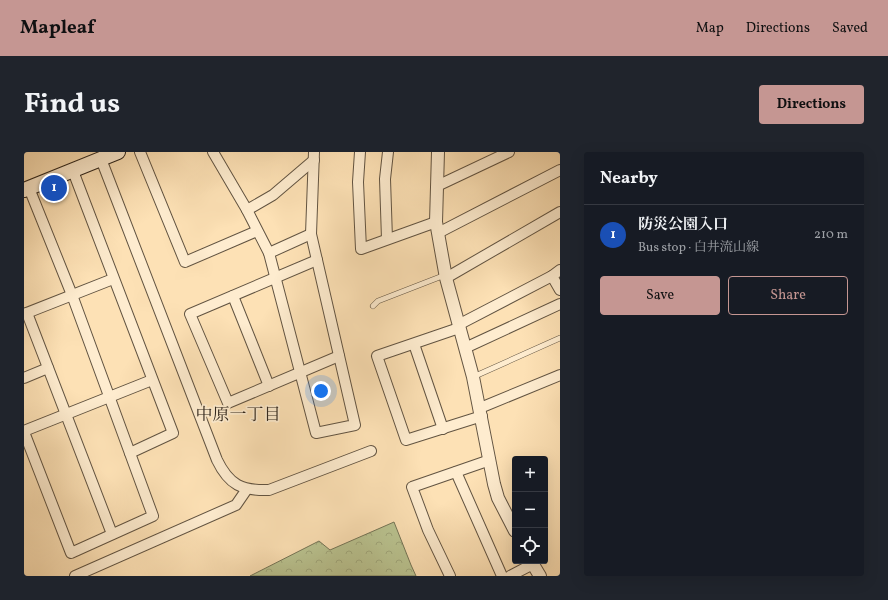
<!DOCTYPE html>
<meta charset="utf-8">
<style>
:root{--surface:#171b24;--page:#20242c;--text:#f1f3f6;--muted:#9ea1a6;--line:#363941;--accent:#c59692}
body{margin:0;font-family:Vollkorn,"Noto Serif JP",serif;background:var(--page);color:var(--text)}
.controls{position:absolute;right:12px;bottom:12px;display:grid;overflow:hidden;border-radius:4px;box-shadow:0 4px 16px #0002}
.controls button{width:36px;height:36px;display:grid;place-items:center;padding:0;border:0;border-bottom:1px solid var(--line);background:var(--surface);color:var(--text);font:20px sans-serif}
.you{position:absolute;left:297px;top:239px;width:14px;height:14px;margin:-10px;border:3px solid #fff;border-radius:50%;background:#1a73e8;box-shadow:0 0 0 6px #1a73e833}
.badge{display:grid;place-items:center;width:26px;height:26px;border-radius:50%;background:var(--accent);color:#fff;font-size:13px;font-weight:700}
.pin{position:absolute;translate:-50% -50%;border:2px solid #fff;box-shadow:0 1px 4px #0006}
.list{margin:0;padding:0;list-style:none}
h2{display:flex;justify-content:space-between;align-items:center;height:52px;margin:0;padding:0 16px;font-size:17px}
h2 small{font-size:13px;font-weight:400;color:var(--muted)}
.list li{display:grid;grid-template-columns:26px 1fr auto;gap:12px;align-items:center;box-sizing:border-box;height:60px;padding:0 16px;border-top:1px solid var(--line)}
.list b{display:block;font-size:15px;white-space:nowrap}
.list p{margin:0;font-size:13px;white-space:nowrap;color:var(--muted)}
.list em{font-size:13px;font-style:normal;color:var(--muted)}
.actions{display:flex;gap:8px;padding:12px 16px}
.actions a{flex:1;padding:9px 0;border:1px solid var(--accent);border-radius:4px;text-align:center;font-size:14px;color:var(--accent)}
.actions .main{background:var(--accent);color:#111}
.icon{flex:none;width:22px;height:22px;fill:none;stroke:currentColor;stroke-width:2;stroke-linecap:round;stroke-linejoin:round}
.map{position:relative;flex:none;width:536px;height:424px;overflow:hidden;border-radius:4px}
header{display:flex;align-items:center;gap:24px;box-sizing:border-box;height:56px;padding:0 20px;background:var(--accent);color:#111}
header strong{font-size:19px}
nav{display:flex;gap:22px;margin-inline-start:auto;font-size:14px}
.intro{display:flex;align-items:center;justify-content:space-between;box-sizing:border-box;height:96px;padding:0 24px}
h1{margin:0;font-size:28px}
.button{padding:10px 18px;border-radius:4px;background:var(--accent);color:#111;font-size:14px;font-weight:700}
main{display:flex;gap:24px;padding:0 24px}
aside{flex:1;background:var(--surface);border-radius:4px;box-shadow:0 4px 16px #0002}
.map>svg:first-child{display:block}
.park{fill:url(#park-crowns);stroke:#747456}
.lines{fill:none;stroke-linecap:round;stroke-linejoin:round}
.service-casing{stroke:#625442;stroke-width:6}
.minor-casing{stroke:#625442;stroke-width:12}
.tertiary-casing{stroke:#625442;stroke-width:14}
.secondary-casing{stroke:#2f251b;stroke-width:16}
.service{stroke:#feeccf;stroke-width:5}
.minor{stroke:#feeccf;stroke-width:10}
.tertiary{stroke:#feeccf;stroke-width:12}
.secondary{stroke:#feeccf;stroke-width:14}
.labels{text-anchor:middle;stroke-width:3.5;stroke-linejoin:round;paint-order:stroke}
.neighbourhood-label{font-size:17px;fill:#2f251b;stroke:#feeccf}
</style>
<header>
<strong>Mapleaf</strong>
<nav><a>Map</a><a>Directions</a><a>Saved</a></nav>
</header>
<div class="intro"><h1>Find us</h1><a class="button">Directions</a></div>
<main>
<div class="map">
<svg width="536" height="424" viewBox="0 0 536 424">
<defs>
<pattern id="park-crowns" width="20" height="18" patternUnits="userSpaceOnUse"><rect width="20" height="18" fill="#bac491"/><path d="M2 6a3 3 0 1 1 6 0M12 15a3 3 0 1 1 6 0" fill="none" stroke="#a0a87c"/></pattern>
</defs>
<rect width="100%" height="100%" fill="#fde1b5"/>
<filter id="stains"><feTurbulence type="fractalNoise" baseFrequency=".005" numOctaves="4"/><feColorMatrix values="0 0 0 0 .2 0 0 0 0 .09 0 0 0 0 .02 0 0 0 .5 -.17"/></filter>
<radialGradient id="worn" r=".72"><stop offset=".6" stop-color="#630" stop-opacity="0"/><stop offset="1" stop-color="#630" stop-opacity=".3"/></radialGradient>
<!-- park -->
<path class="park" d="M370,370L387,413L392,424H226L295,389L306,398Z"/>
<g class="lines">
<!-- service casing -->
<g class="service-casing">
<g id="service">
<path d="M349,154L354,149L421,123"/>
<path d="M449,225L536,186"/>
</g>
</g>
<!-- minor casing -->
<g class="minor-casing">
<g id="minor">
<path d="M116,0L161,110L233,79"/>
<path d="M189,0L223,58L245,101L292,281L331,273L287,82L290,0"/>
<path d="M336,0L334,30L337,97L412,70"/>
<path d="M77,7L193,308C205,333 218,339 245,338L347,299"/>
<path d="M49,19L149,281L106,301"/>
<path d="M413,34L485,0"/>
<path d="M223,58L249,43L290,8"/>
<path d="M414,81L536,18"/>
<path d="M363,87L361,27L364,0"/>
<path d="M245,101L287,82"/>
<path d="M293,108L166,162L204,251L315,204"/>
<path d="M528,124L536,138"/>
<path d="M422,126L536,60"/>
<path d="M209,144L245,234"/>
<path d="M3,161L88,382"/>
<path d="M0,162L89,127"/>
<path d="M434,173L528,124L536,118"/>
<path d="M435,176L353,204L382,288L458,264"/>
<path d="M390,192L419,277"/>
<path d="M441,196L536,152"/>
<path d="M0,226L24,216"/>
<path d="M456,256L536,223"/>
<path d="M0,279L128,228"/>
<path d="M0,280L47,401L129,364L48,143L5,36"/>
<path d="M432,320L478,424"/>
<path d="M51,424L212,353L223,337"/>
<path d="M426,424L404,378L388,335L466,308"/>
<path d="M486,424L509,412"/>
</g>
</g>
<!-- tertiary casing -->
<g class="tertiary-casing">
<g id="tertiary">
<path d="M414,0L412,70L414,81L422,126L449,225L470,332L474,346L491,379"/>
<path d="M507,409L516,424"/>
</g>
</g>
<!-- secondary casing -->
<g class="secondary-casing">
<path id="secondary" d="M0,38L94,0"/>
</g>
<!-- service -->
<use href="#service" class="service"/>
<!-- minor -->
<use href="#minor" class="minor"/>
<!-- tertiary -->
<use href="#tertiary" class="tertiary"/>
<!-- secondary -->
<use href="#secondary" class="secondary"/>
</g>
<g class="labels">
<!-- neighbourhood labels -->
<g class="neighbourhood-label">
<text x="214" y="268">中原一丁目</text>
</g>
</g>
<rect width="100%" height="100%" filter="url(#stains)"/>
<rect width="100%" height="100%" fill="url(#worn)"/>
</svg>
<div class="controls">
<button>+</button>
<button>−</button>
<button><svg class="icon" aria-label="locate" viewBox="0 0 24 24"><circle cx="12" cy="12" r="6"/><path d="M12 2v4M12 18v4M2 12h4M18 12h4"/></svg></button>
</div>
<div class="you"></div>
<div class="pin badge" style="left:30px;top:36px;background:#1a4fb4">1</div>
</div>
<aside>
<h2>Nearby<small></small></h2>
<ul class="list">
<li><span class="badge" style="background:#1a4fb4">1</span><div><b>防災公園入口</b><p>Bus stop · 白井流山線</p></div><em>210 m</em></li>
</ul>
<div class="actions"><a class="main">Save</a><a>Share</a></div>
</aside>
</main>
